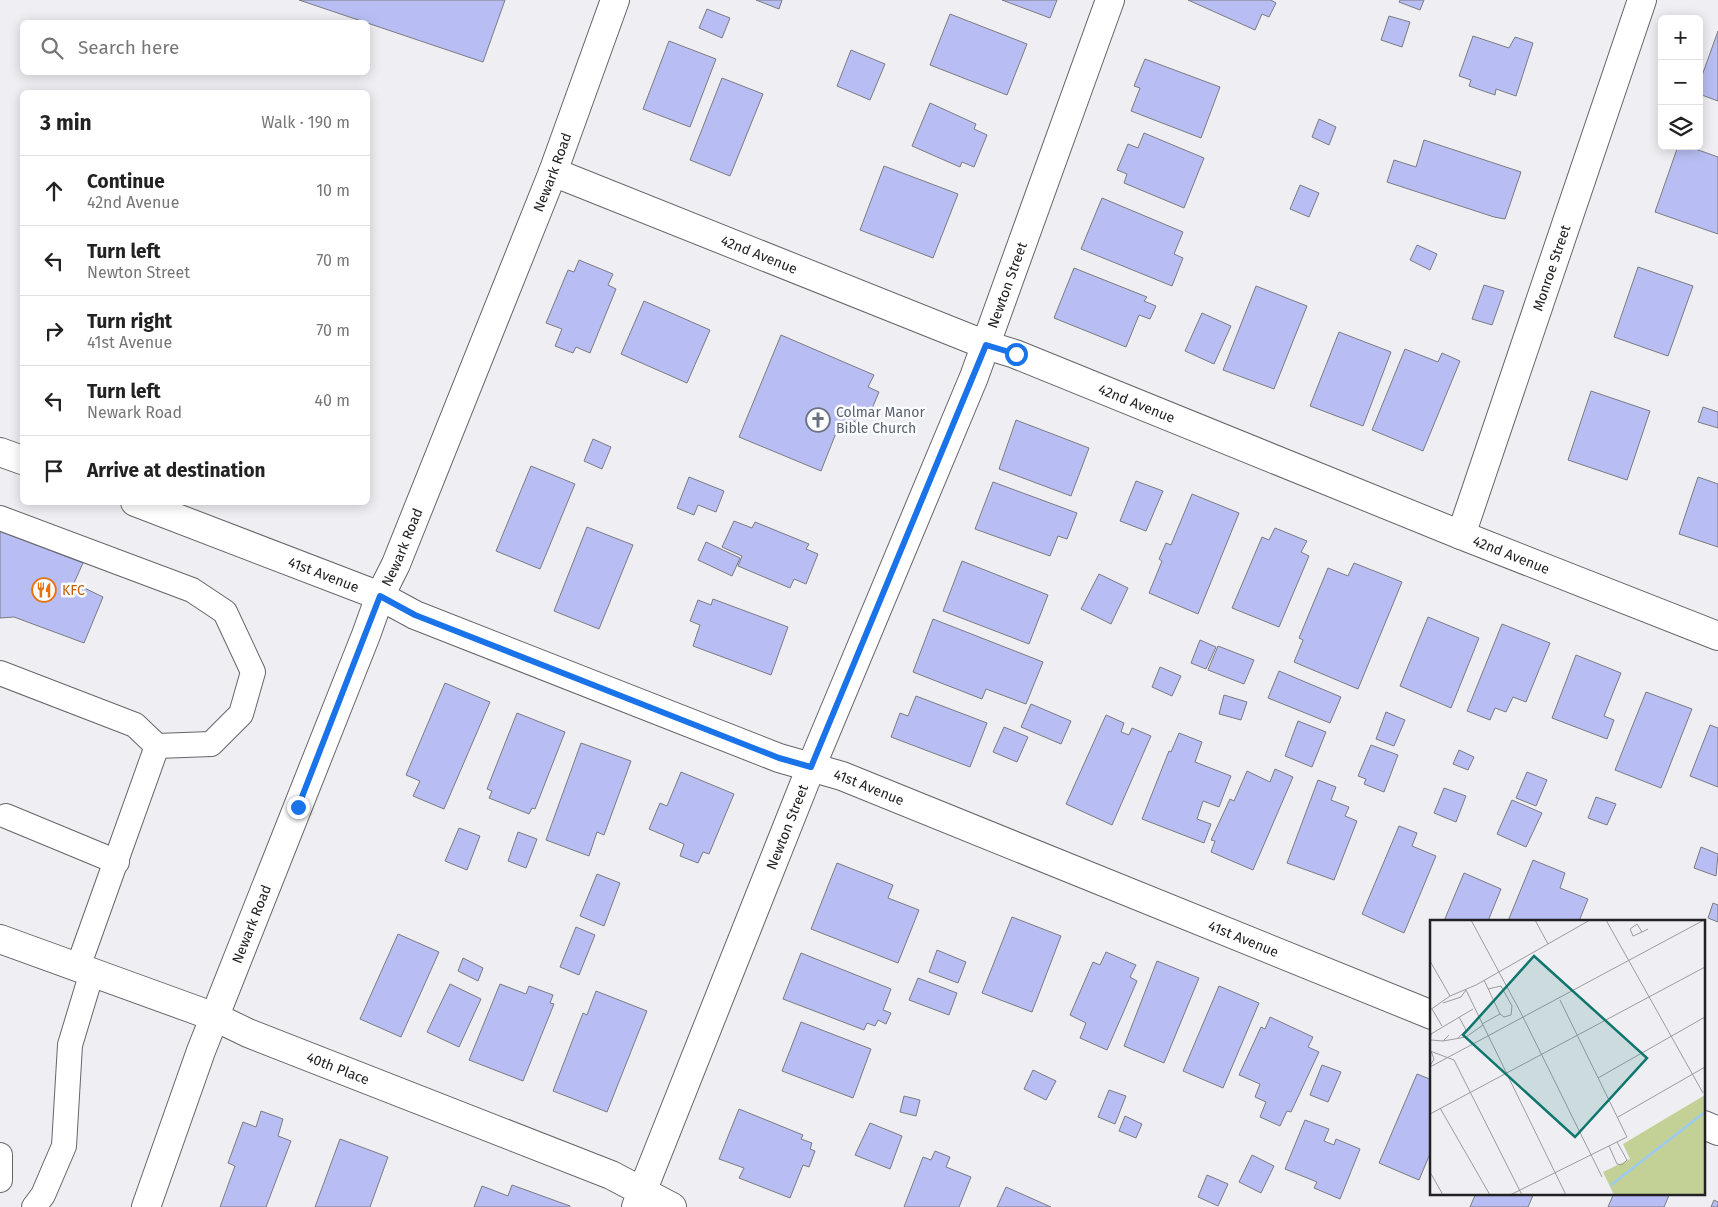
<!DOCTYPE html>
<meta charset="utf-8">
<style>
:root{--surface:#fff;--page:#f6f6f6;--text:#222;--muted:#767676;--line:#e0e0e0}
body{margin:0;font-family:"Fira Sans",sans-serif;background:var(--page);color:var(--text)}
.controls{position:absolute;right:15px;top:15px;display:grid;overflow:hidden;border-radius:8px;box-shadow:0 2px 12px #0003}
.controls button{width:45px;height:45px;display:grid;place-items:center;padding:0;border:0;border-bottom:1px solid var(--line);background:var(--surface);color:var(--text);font:25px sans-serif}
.stop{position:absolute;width:15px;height:15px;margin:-11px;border:4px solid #1a73e8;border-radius:50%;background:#fff}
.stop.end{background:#1a73e8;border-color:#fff;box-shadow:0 1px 5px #0008}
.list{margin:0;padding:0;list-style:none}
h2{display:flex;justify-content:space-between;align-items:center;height:65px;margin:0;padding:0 20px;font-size:21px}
h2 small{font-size:16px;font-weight:400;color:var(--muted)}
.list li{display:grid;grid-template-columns:32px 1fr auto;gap:15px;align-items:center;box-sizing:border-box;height:70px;padding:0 20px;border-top:1px solid var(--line)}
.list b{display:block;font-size:19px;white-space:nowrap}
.list p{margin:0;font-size:16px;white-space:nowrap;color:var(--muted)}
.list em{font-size:16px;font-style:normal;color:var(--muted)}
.icon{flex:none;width:28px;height:28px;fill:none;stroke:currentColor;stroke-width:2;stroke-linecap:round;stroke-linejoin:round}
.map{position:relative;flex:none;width:1718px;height:1207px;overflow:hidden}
.search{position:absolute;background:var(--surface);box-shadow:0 2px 12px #0003;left:20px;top:20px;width:350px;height:55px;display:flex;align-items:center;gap:12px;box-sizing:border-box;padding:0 18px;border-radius:8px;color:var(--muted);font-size:19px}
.panel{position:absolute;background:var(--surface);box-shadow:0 2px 12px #0003;left:20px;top:90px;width:350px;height:415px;border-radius:8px}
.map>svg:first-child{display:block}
.building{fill:#b8bef3;stroke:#7b7c80}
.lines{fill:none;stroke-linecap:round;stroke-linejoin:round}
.service-casing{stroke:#65666a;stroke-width:26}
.minor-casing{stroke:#65666a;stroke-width:30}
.service{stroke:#fff;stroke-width:24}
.minor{stroke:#fff;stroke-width:28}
.route{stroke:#1a73e8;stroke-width:6}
.labels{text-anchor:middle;stroke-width:5;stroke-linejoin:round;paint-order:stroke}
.street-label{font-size:14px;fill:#212123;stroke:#fbfcff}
.worship-label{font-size:14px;fill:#5b616d;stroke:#fbfcff;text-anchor:start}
.food-label{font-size:14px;fill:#c56008;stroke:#fbfcff;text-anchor:start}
.inset-river{fill:none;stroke:#9bcbf2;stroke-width:2.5}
.inset-road{fill:none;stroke:#9c9ca0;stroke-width:1}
.view{fill:#0f766e;fill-opacity:0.15;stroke:#0f766e;stroke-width:2.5}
.inset-edge{fill:none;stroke:#212123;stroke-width:2.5}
</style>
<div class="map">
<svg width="1718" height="1207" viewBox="0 0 1718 1207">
<rect width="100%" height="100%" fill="#eeeef3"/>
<!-- building -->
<g class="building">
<path d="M299,0H505L483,62Z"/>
<path d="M756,0H782L779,9Z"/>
<path d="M1002,0H1057L1050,18Z"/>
<path d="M1188,0H1271L1276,3L1269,17L1262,14L1255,30Z"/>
<path d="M1400,0H1424L1420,10L1399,2Z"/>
<path d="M707,9L730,18L722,38L699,28Z"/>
<path d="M950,14L1027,44L1007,95L930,65Z"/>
<path d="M1389,16L1410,22L1402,47L1381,40Z"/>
<path d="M1718,31V101L1699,94V84Z"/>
<path d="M1473,36L1509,48L1515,37L1533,43L1516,96L1496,89L1495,95L1469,86L1471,80L1459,76Z"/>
<path d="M669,41L716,59L690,127L643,109Z"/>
<path d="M851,50L885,64L870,100L837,86Z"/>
<path d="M1145,59L1220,87L1201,138L1131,111L1140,88L1134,86Z"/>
<path d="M722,78L763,94L730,176L690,160Z"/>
<path d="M930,103L976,124L974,129L987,135L974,167L962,162L960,167L912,146Z"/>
<path d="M1319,119L1336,127L1329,145L1312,137Z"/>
<path d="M1144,133L1204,158L1184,208L1124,183L1127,174L1117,170L1128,144L1138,148Z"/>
<path d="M1424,140L1521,172L1505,219L1494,217L1387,182L1394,160L1416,167Z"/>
<path d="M1678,146H1687L1718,157V234L1655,212Z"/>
<path d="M884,166L958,194L933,258L860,230Z"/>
<path d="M1300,185L1319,193L1309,217L1290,209Z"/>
<path d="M1102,198L1183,232L1174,254L1183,258L1172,286L1081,249Z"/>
<path d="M1417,245L1437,254L1430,270L1410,260Z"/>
<path d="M579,260L613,274L608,285L616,289L590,353L576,347L573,353L555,346L562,329L546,323L568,270L574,272Z"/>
<path d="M1638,267L1693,286L1668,356L1614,337Z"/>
<path d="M1074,268L1147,297L1144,301L1156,306L1150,319L1139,315L1126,347L1054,318Z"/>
<path d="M1484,285L1504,291L1492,325L1472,319Z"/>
<path d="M1256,286L1307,306L1274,389L1223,370Z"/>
<path d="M644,301L710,330L687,383L621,354Z"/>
<path d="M1202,313L1231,326L1214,364L1185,351Z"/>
<path d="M1339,332L1391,352L1363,426L1310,406Z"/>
<path d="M781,335L874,375L868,387L879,392L871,411L862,408L856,422L852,421L848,432L838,428L821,471L739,437Z"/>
<path d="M1405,349L1438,362L1442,353L1460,361L1423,451L1372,430Z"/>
<path d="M1591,391L1650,411L1627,480L1568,460Z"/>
<path d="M1703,407L1718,412V428L1698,422Z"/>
<path d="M1016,420L1089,448L1071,496L999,469Z"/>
<path d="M593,439L611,447L602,469L584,461Z"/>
<path d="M531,466L575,484L540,569L496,551Z"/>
<path d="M689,477L724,491L716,512L698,505L694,515L677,508Z"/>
<path d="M1698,477L1718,484V547L1679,534Z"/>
<path d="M1136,481L1163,491L1146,531L1120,521Z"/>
<path d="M993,482L1077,513L1067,539L1058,536L1050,556L975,529Z"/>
<path d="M1192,494L1239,513L1198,614L1149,593L1162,561L1159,559L1166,543L1171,545Z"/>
<path d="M734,521L752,528L755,522L809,544L806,549L818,554L806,584L794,579L790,588L738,566L742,556L722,547Z"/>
<path d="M587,527L633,545L599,629L554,611Z"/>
<path d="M1275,528L1307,541L1301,552L1309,556L1279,627L1232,608L1262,537L1269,540Z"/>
<path d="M0,531L83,563L74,583L103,597L84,643L14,617L0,618Z"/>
<path d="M706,542L740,558L732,576L698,560Z"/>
<path d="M962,561L1048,595L1029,644L943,611Z"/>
<path d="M1354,563L1402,582L1358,689L1294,662L1303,640L1299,638L1328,568L1348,576Z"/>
<path d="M1099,574L1128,588L1111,624L1081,609Z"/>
<path d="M713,599L788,627L771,675L693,646L700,625L690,621L698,600L711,605Z"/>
<path d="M1428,617L1479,638L1451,708L1400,686Z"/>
<path d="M933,619L1043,662L1026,704L986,689L982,699L913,672Z"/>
<path d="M1502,624L1550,643L1526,702L1513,697L1506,712L1495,708L1490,720L1467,711Z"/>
<path d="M1200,640L1216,647L1206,669L1191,663Z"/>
<path d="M1218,646L1254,660L1244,684L1208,670Z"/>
<path d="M1576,655L1621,673L1604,716L1614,720L1607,739L1552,718Z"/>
<path d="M1160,667L1181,676L1172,696L1152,687Z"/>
<path d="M1279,671L1341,697L1330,723L1268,698Z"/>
<path d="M445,683L490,702L444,809L413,796L420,781L406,775Z"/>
<path d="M1646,692L1692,709L1661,788L1615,770Z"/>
<path d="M1224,695L1247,702L1241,720L1219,714Z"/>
<path d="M916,696L987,723L970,767L891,737L900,713L908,716Z"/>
<path d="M1031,704L1071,721L1061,744L1021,727Z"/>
<path d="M1386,712L1405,720L1394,746L1376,739Z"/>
<path d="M517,713L565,732L535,809L532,808L529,814L489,798L492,791L487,789Z"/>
<path d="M1106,715L1124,723L1121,732L1129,735L1132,728L1151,736L1112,825L1066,804Z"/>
<path d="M1298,721L1326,732L1312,767L1285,756Z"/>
<path d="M1710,725L1718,728V787L1690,776Z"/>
<path d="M1004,727L1028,737L1017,762L993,752Z"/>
<path d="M1179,733L1202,742L1195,762L1231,776L1219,807L1203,801L1197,819L1211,824L1204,843L1142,819L1169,751L1171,752Z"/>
<path d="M581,743L631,761L604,835L597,832L589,856L546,840Z"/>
<path d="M1371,745L1398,755L1384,792L1364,784L1366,779L1358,776Z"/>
<path d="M1459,750L1474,757L1468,770L1453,764Z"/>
<path d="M1275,769L1293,777L1253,870L1211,852L1215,841L1211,840L1230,799L1234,801L1247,771L1270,782Z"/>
<path d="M681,772L734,794L709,854L703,852L698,863L680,856L684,844L649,829L660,803L667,806Z"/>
<path d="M1527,772L1547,780L1536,806L1516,798Z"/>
<path d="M1318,780L1336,787L1331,800L1349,807L1345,816L1357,821L1334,880L1287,863Z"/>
<path d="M1444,788L1466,796L1456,822L1434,813Z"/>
<path d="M1596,797L1616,804L1607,825L1588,818Z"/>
<path d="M1512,800L1542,813L1526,847L1497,834Z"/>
<path d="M1399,826L1417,833L1412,846L1436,856L1404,933L1362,914Z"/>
<path d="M459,828L480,836L467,870L445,861Z"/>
<path d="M518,832L537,839L526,868L508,861Z"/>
<path d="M1701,847L1718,854L1716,876L1694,868Z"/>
<path d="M1533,860L1565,873L1560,888L1588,899L1579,921H1508Z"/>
<path d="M837,863L893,885L888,898L919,910L898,963L811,929Z"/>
<path d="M1464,873L1501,889L1488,921H1444Z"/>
<path d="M597,874L620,883L604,926L580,916Z"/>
<path d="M1713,903L1718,905V922L1708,918Z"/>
<path d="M1012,917L1061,936L1032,1012L982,993Z"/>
<path d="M576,927L595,935L579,975L560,967Z"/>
<path d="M398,934L439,952L401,1037L360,1019Z"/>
<path d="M937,950L966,962L958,983L929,972Z"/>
<path d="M1106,952L1136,965L1130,977L1137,981L1107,1050L1080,1038L1086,1023L1070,1015L1093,962L1100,965Z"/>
<path d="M801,953L891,989L883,1010L891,1013L886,1024L878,1020L875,1026L867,1023L864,1030L783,999Z"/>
<path d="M463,958L483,968L478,981L458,971Z"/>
<path d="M1157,961L1199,978L1164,1063L1124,1046Z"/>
<path d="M918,978L957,993L949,1015L909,1000Z"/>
<path d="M450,984L481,999L459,1047L427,1032Z"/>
<path d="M500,984L526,994L529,986L553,995L550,1003L554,1004L523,1081L469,1060Z"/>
<path d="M1219,986L1259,1003L1223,1088L1183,1071Z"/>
<path d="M596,991L647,1011L607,1112L553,1091L583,1013L587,1015Z"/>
<path d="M1270,1017L1313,1037L1308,1047L1319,1052L1291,1112L1287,1111L1280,1126L1260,1117L1266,1102L1255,1097L1260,1084L1239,1075L1261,1027L1265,1029Z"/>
<path d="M801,1022L871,1049L853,1098L782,1071Z"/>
<path d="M1322,1065L1341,1072L1328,1102L1310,1095Z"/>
<path d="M1033,1070L1056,1081L1046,1100L1024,1089Z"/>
<path d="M1417,1074L1432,1080V1149L1419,1180L1379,1163Z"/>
<path d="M1109,1090L1126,1096L1115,1124L1098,1117Z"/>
<path d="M904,1096L920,1100L916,1116L900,1112Z"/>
<path d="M739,1109L803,1135L801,1139L812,1143L810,1149L815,1151L809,1167L803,1165L790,1198L739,1178L744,1168L719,1159Z"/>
<path d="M261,1111L283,1119L278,1136L291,1141L266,1207H220L235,1166L228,1163L243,1122L256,1127Z"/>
<path d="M1125,1116L1142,1124L1136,1138L1119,1131Z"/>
<path d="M1305,1120L1329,1129L1324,1141L1334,1145L1336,1139L1360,1149L1340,1199L1314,1188L1317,1182L1285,1169Z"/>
<path d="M870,1123L902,1136L890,1169L855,1155Z"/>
<path d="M340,1139L388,1157L370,1207H315Z"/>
<path d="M935,1151L950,1157L946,1167L971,1177L959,1207H904L923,1157L931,1160Z"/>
<path d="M1252,1155L1274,1166L1261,1193L1239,1182Z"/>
<path d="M1207,1175L1228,1184L1218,1206L1198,1197Z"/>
<path d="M512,1185L570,1206V1207H474L482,1186L508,1196Z"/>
<path d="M1006,1187L1051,1207H997Z"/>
<path d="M1476,1193H1534L1528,1207H1470Z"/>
<path d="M1614,1193H1670L1664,1207H1608Z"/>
<path d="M1714,1200L1718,1202V1207H1711Z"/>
</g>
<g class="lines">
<!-- service casing -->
<g class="service-casing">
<g id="service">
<path d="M0,518L192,590L225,612L253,672L241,714L211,744L157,746"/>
<path d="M0,673L135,725L157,746L78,967"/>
<path d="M6,816L117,862"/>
<path d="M0,1155V1180"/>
<path d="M34,1207L43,1195L64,1146L70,1045L92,972"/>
</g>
</g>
<!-- minor casing -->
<g class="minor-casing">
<g id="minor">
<path id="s1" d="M553,172L986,345L1015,354L1461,535L1718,636"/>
<path d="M0,452L22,460"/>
<path id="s2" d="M135,502L380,596L415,615L779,758L842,776L1432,1015"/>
<path id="s3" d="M1461,535L1642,0"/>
<path id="s4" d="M0,939L215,1017L248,1033L611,1175L672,1207"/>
<path d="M1704,1125L1718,1131"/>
<path id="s5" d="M146,1207L201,1051L366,635L380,596L396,564L553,172L615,0"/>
<path id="s6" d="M636,1207L811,767L974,377L1110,0"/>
</g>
</g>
<!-- service -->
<use href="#service" class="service"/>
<!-- minor -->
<use href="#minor" class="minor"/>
</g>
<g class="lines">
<!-- route -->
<path class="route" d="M298,807L380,596L415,615L779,758L811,767L986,345L1016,354"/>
</g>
<!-- icons -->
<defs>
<g id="church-ring" transform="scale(1.25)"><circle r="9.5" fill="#fbfcff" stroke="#6b7280" stroke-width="1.5"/><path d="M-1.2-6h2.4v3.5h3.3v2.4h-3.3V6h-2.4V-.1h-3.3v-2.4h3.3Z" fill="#6b7280"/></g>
<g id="restaurant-ring" transform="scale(1.25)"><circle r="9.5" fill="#fbfcff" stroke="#e8710a" stroke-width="1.5"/><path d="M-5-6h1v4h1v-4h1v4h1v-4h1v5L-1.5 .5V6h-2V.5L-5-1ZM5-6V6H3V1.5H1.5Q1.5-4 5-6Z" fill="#e8710a"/></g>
</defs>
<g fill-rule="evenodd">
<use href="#church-ring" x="818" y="420"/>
<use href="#restaurant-ring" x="44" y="590"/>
</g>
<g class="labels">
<!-- street labels -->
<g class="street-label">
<text dy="5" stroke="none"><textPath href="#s5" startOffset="1112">Newark Road</textPath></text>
<text dy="5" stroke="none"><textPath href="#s1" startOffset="222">42nd Avenue</textPath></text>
<text dy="5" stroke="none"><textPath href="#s3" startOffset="282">Monroe Street</textPath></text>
<text dy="5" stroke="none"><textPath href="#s6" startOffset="994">Newton Street</textPath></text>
<text dy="5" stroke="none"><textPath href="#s1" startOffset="628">42nd Avenue</textPath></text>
<text dy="5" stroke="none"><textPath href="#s5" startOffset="708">Newark Road</textPath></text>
<text dy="5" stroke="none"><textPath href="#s1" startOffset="1032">42nd Avenue</textPath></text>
<text dy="5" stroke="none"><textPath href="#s2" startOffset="202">41st Avenue</textPath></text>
<text dy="5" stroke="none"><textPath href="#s2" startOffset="788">41st Avenue</textPath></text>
<text dy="5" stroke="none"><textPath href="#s6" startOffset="409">Newton Street</textPath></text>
<text dy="5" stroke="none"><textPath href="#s5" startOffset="302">Newark Road</textPath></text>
<text dy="5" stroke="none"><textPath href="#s2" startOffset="1192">41st Avenue</textPath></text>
<text dy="5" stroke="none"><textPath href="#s4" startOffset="362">40th Place</textPath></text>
</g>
<!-- worship labels -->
<g class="worship-label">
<text x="836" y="417">Colmar Manor<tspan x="836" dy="16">Bible Church</tspan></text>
</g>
<!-- food labels -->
<g class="food-label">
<text x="62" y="595">KFC</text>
</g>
</g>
<!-- overview -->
<g transform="translate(1430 920)">
<rect width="275" height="275" fill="#eeeef3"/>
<path d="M275,175V275H184L173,252L200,239L193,224Z" fill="#c3d197"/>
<path class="inset-river" d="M181,265L275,192"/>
<path class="inset-road" d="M41,0L91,93L172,257M105,0L118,24M176,0L273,173M212,12L207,4L200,9L203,16L212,12L218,9M0,41L20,76M58,69L71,66L82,86L81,95L74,97L70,94M36,70L136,275M13,83L31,77L36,70M2,89L12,106M0,90L20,76L46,65L160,0M52,104L70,94L54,60M28,118L36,110L29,97M1,120L13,121L19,115M13,121L36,117L53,105M0,125L1,114L43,89M0,131L24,140L92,275M0,146L4,139L1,131M0,147L274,0M168,158L275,97M10,188L60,275M0,194L275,47M188,197L275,147M179,226L187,244L192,245L197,240L187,222M0,252L13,275M80,275L197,217L130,80"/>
<path class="view" d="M104,36L217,138L145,217L33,115Z"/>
<rect width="275" height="275" class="inset-edge"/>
</g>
</svg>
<div class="controls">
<button>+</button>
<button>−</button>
<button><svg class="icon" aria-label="layers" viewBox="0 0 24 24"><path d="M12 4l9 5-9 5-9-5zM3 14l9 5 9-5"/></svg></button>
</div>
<div class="stop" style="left:1016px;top:354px"></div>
<div class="stop end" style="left:298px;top:807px"></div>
<div class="search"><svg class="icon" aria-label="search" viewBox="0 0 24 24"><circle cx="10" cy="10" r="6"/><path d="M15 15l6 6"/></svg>Search here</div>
<section class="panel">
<h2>3 min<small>Walk · 190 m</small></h2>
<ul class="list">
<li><svg class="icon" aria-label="ahead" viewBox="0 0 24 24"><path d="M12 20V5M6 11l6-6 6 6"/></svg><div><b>Continue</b><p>42nd Avenue</p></div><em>10 m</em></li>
<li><svg class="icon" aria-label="left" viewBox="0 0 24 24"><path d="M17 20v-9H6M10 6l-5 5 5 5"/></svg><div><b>Turn left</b><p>Newton Street</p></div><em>70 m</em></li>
<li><svg class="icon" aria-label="right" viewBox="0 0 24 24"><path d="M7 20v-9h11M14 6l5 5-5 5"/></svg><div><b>Turn right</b><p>41st Avenue</p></div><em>70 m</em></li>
<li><svg class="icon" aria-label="left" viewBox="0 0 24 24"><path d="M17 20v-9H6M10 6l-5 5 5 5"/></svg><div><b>Turn left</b><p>Newark Road</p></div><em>40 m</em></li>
<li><svg class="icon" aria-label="arrive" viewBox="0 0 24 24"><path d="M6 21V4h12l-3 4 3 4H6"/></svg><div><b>Arrive at destination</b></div></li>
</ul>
</section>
</div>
